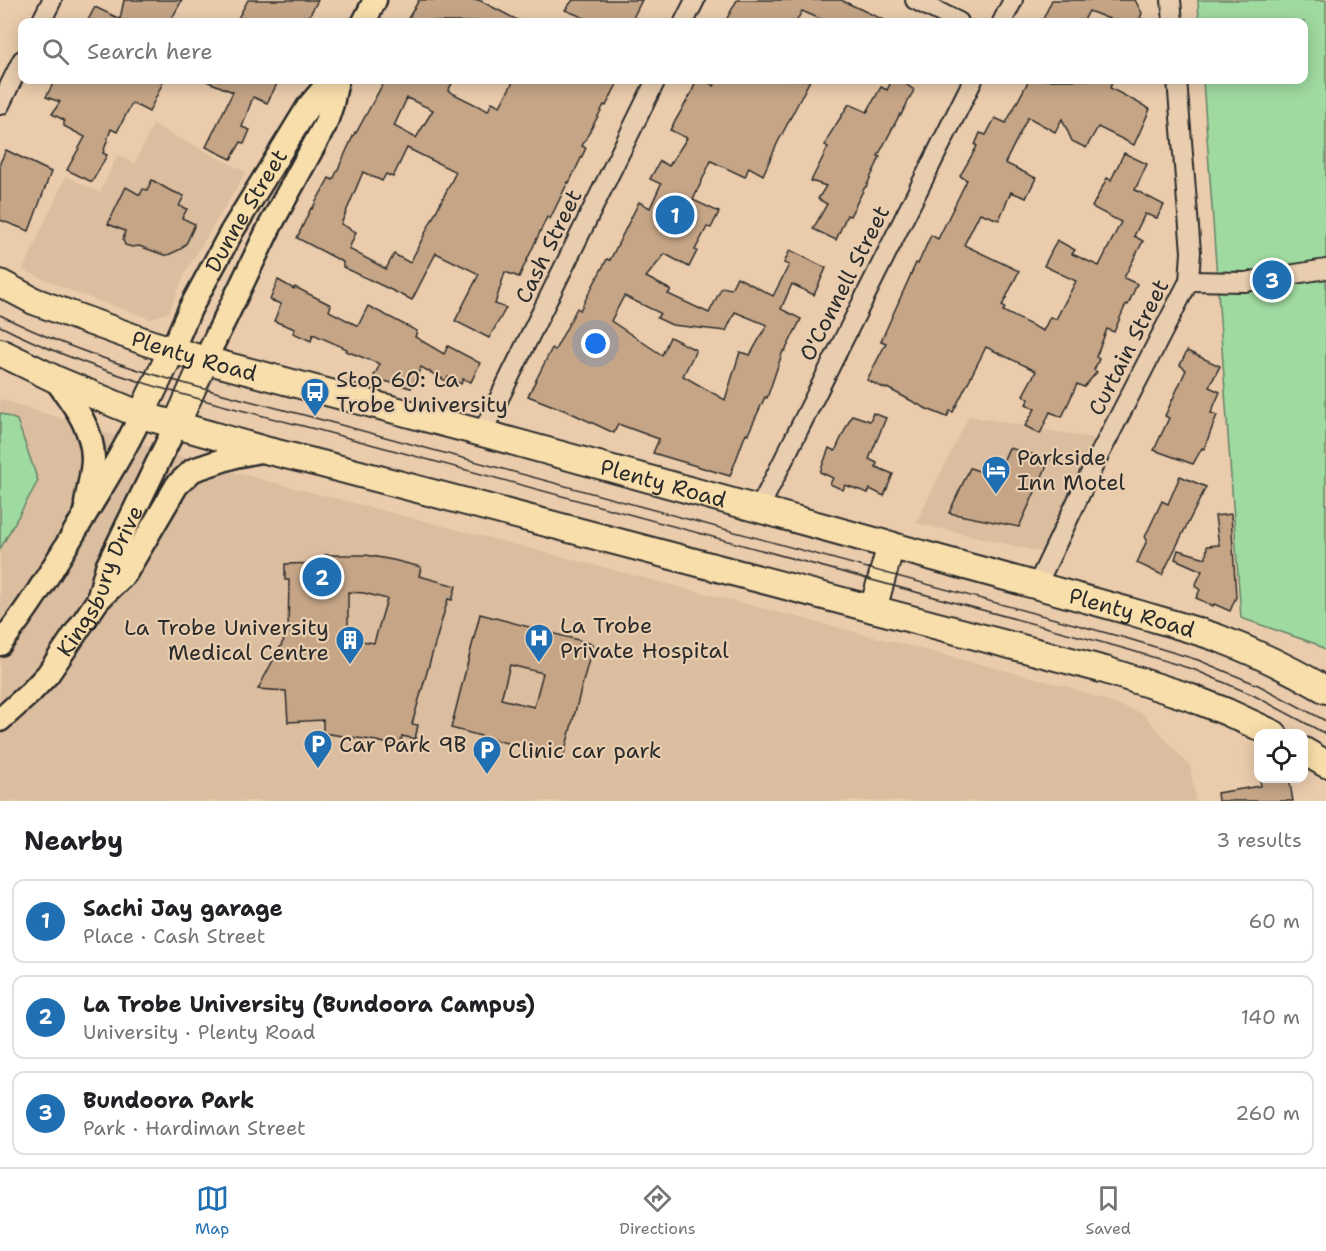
<!DOCTYPE html>
<meta charset="utf-8">
<style>
:root{--surface:#fff;--page:#f6f6f6;--text:#202124;--muted:#757577;--line:#e0e0e0;--accent:#1f6fb2}
body{margin:0;font-family:"Shantell Sans",sans-serif;background:var(--page);color:var(--text)}
.controls{position:absolute;right:18px;bottom:18px;display:grid;overflow:hidden;border-radius:12px;box-shadow:0 3px 15px #0003}
.controls button{width:54px;height:54px;display:grid;place-items:center;padding:0;border:0;border-bottom:2px solid var(--line);background:var(--surface);color:var(--text);font:30px sans-serif}
.you{position:absolute;left:596px;top:344px;width:21px;height:21px;margin:-15px;border:4px solid #fff;border-radius:50%;background:#1a73e8;box-shadow:0 0 0 9px #1a73e833}
.badge{display:grid;place-items:center;width:39px;height:39px;border-radius:50%;background:var(--accent);color:#fff;font-size:20px;font-weight:700}
.pin{position:absolute;translate:-50% -50%;border:3px solid #fff;box-shadow:0 2px 6px #0006}
.list{margin:0;padding:0;list-style:none}
h2{display:flex;justify-content:space-between;align-items:center;height:78px;margin:0;padding:0 24px;font-size:26px}
h2 small{font-size:20px;font-weight:400;color:var(--muted)}
.list li{display:grid;grid-template-columns:39px 1fr auto;gap:18px;align-items:center;box-sizing:border-box;height:84px;margin:0 12px 12px;padding:0 12px;border:2px solid var(--line);border-radius:12px}
.list b{display:block;font-size:22px;white-space:nowrap}
.list p{margin:0;font-size:20px;white-space:nowrap;color:var(--muted)}
.list em{font-size:20px;font-style:normal;color:var(--muted)}
.icon{flex:none;width:33px;height:33px;fill:none;stroke:currentColor;stroke-width:2;stroke-linecap:round;stroke-linejoin:round}
.map{position:relative;flex:none;width:1326px;height:801px;overflow:hidden}
.search{position:absolute;background:var(--surface);box-shadow:0 3px 15px #0003;left:18px;right:18px;top:18px;height:66px;display:flex;align-items:center;gap:15px;box-sizing:border-box;padding:0 21px;border-radius:12px;color:var(--muted);font-size:22px}
.sheet{height:366px;background:var(--surface)}
nav{display:flex;justify-content:space-around;align-items:center;box-sizing:border-box;height:84px;border-top:2px solid var(--line);background:var(--surface);font-size:16px;color:var(--muted)}
nav a{display:grid;justify-items:center;gap:3px}
nav .on{color:var(--accent)}
.map>svg:first-child{display:block}
.built{fill:#dbbd9f}
.green{fill:#9fdaa0;stroke:#658266;stroke-width:1.5}
.building{fill:#c5a586;stroke:#2b2b2b;stroke-width:1.5;fill-rule:evenodd}
.lines{fill:none;stroke-linecap:round;stroke-linejoin:round}
.minor-casing{stroke:#2b2b2b;stroke-width:22}
.major-casing{stroke:#2b2b2b;stroke-width:27}
.highway-casing{stroke:#2b2b2b;stroke-width:30}
.minor{stroke:#e8cdaf;stroke-width:18}
.major{stroke:#f8deab;stroke-width:22}
.highway{stroke:#f8deab;stroke-width:26}
.tram{stroke:#2b2b2b;stroke-width:1.5}
.labels{text-anchor:middle;stroke-width:4.5;stroke-linejoin:round;paint-order:stroke}
.street-label{font-size:22px;fill:#2b2b2b;stroke:#e8cdaf}
.poi-label{font-size:22px;fill:#2b2b2b;stroke:#e8cdaf;text-anchor:start}
</style>
<div class="map">
<svg width="1326" height="801" viewBox="0 0 1326 801">
<rect width="100%" height="100%" fill="#eaccac"/>
<filter id="ink" filterUnits="userSpaceOnUse"><feTurbulence type="fractalNoise" baseFrequency=".0167" numOctaves="2"/><feDisplacementMap in="SourceGraphic" scale="12" xChannelSelector="R" yChannelSelector="G"/><feConvolveMatrix kernelMatrix="1 2 1 2 8 2 1 2 1" color-interpolation-filters="sRGB"/></filter>
<g filter="url(#ink)">
<!-- built -->
<g class="built">
<path d="M153,125L246,172L186,271L169,312L151,319L76,293L23,270L66,176L100,193L117,155L135,163Z"/>
<path d="M0,399L217,468L1069,687L1143,714L1190,766L1196,801H0Z"/>
<path d="M969,416L1097,439L1045,553L916,523Z"/>
</g>
<!-- green -->
<g class="green">
<path d="M1198,0H1326V651L1316,644L1241,618L1203,80H1304V22H1199Z"/>
<path d="M0,413L17,420L38,481L0,549Z"/>
</g>
<!-- building -->
<g class="building">
<path d="M124,0H182L170,22H87L95,7L120,19Z"/>
<path d="M248,0H318L306,22H236Z"/>
<path d="M419,0H479L521,22H406Z"/>
<path d="M573,0H642L631,22H594L565,10Z"/>
<path d="M737,0H841L888,22H827L802,11L796,22H725Z"/>
<path d="M1052,0H1135L1142,13L1139,22H1117L1089,11L1083,22H1050L1043,19Z"/>
<path d="M55,80H164L149,112L132,103L117,132L111,129L103,153L107,155L92,182L67,170L85,137L64,126V120L52,114L60,102L46,97Z"/>
<path d="M204,80H279L267,103L253,97L242,127L250,130L244,144L241,142L231,159L206,147L233,92Z"/>
<path d="M385,80H454L448,91L488,111L492,102L500,106L514,80H619L606,106L604,105L582,146L586,148L569,183L568,182L550,219L547,217L519,277L505,272L495,304L506,308L489,338L455,321L479,274L436,253L412,300L343,267V262L297,238L311,208L312,209L329,178L333,180L355,132L356,133ZM407,98L433,110L416,138L394,126ZM407,148L456,172L410,263L394,254L386,269L349,249L356,232L341,224L363,172L382,181L386,174L393,177Z"/>
<path d="M696,80H704L714,86L717,80H810L777,144L763,175L749,167L745,177L711,161L693,200L719,212L711,228L707,227L695,250L697,251L689,267L665,254L646,277L671,290L668,294L709,313L722,287L731,289L737,277L773,296L789,265L784,263L790,250L826,268L814,295L792,284L781,309L801,319L785,351H783L767,398L765,397L748,434L746,433L730,476L653,453L659,439L618,424L614,433L569,412L528,396L552,348L555,350L577,308L580,310L607,259L610,260L639,202L650,208L661,184L650,179L660,161L669,166L687,138L670,130L692,92ZM624,296L660,313L657,318L672,325L726,331L735,312L767,325L750,355L740,352L725,400L683,376L696,350L670,337L662,355L611,321Z"/>
<path d="M892,80H900L914,90L901,115L900,114L878,156L880,157L866,187H865L850,216L847,215L836,240L813,229L827,204L818,199L826,186L811,181L828,147L825,145L830,134L849,104L867,112L881,87L887,90Z"/>
<path d="M1029,80H1113L1110,88L1150,109L1134,145L1098,127L1086,148L1072,141L1062,119L1055,132L1028,117L1005,163L1036,178L1026,198L1011,192L999,220L980,213L964,245L1019,271L1002,306L1005,308L1003,311L1043,331L1050,317L1056,319L1076,281L1044,266L1057,240L1075,250L1072,254L1099,266L1121,222L1092,207L1107,178L1111,180L1124,153L1147,164L1135,190L1164,205L1157,218L1145,214L1134,236L1143,241L1124,278L1137,284L1128,305L1126,304L1114,332L1107,329L1096,357L1099,359L1094,370L1097,372L1084,387L1077,384L1062,417L1050,412L1040,434L1025,426L1035,409L1026,404L1029,399L1023,395L1036,371L986,347L953,412L950,411L947,417L927,409L887,388L886,389L867,380L886,343L881,341L916,263L918,264L931,235L938,239L967,180L960,176L977,146L975,145L980,133L986,135L995,118L1006,123Z"/>
<path d="M6,150L51,172L29,231L0,220V163Z"/>
<path d="M152,180L169,190L184,196L179,206L187,209L182,218L195,224L187,242L181,249L168,255H164L139,246L132,247L125,245L123,240L125,231L108,224L126,187L140,195L143,189L147,190Z"/>
<path d="M278,280L294,289L295,287L331,305L329,311L358,326L368,306L417,331L415,337L444,354L448,346L480,363L471,382L463,379L461,384L448,377L446,381L421,367L411,388L373,378L380,364L346,351L347,349L313,334L311,341L293,333L295,329L274,321L281,304L270,300Z"/>
<path d="M1187,351L1220,366L1209,387L1220,392L1211,413L1217,415L1204,449L1202,448L1193,464L1154,450L1169,418L1165,416L1186,370L1180,365Z"/>
<path d="M873,413L886,418L869,459L877,463L876,467L893,474L884,496L870,489L868,493L845,485L843,490L830,484L833,478L820,472L829,448L835,451L852,415L870,421Z"/>
<path d="M1009,448L1050,459L1019,527L949,513L970,468L996,477Z"/>
<path d="M1180,476L1206,487L1162,575L1137,563L1147,540L1145,537L1162,501L1168,504Z"/>
<path d="M1231,514L1236,597L1230,611L1214,604L1213,606L1196,598L1200,590L1195,586L1202,571L1175,559L1178,550L1206,558L1207,546L1219,545L1215,516Z"/>
<path d="M325,555H366L393,560L421,567L419,576L456,586L452,600L448,599L412,724L418,725L415,739L402,736L400,746L371,740L323,733V720L288,722L286,691L258,689L288,632L289,580H285V564L326,563ZM348,592L364,593L387,599L374,643L362,641H348Z"/>
<path d="M480,614L593,644L563,758L451,728ZM510,665L543,673L534,707L501,699Z"/>
<path d="M1269,778H1289L1293,801H1218L1217,793L1261,786L1260,780Z"/>
</g>
<g class="lines">
<!-- minor casing -->
<g class="minor-casing">
<g id="minor">
<path d="M915,0L959,22"/>
<path d="M1171,0L1173,22"/>
<path d="M41,22L52,0"/>
<path d="M684,22L695,0"/>
<path d="M1002,22L1013,0"/>
<path d="M0,105L22,60"/>
<path d="M1189,281L1245,282L1326,269"/>
<path d="M482,433L656,80"/>
<path d="M759,509L973,80"/>
<path d="M1037,585L1095,463L1189,281L1191,252L1177,80"/>
</g>
</g>
<!-- major casing -->
<g class="major-casing">
<g id="major">
<path d="M364,22L375,0"/>
<path id="s1" d="M172,350L190,309L232,231L308,107L331,80"/>
<path d="M205,360L270,226L325,125L332,104L337,80"/>
<path d="M55,379C72,402 93,428 93,458C93,473 88,489 86,504"/>
<path d="M98,600L125,574L177,485L193,470L235,456L265,450"/>
<path d="M0,644C32,605 57,561 83,518C103,484 125,451 141,415"/>
<path id="s2" d="M0,720L30,693L48,674L98,600L107,567L176,425"/>
</g>
</g>
<!-- highway casing -->
<g class="highway-casing">
<g id="highway">
<path id="s3" d="M0,283L34,301L53,308L149,343L205,360L482,433L1129,611C1159,620 1189,628 1218,638C1255,652 1292,670 1326,690"/>
<path d="M0,352L55,379L141,415L265,450L322,464L1105,670L1189,697L1227,712L1274,734"/>
<path d="M141,415L172,350"/>
<path d="M176,425L205,360"/>
<path d="M873,609L891,545"/>
<path d="M1304,751L1326,764"/>
</g>
</g>
<!-- minor -->
<use href="#minor" class="minor"/>
<!-- major -->
<use href="#major" class="major"/>
<!-- highway -->
<use href="#highway" class="highway"/>
<!-- tram -->
<g class="tram">
<path d="M0,315C99,365 208,390 315,418L1129,639L1198,660L1258,685L1326,721"/>
<path d="M0,326C99,376 208,402 315,429L1126,649L1195,670L1253,695L1326,734"/>
</g>
</g>
</g>
<!-- icons -->
<defs>
<g id="bus-pin" transform="scale(1.5)"><path d="M0 17L-7.5 6A9.5 9.5 0 1 1 7.5 6Z" fill="#1f6fb2" stroke="#e8cdaf"/><path d="M-5-6H5V4H4V6H2V4H-2V6H-4V4H-5ZM-3.5-4V0h7V-4ZM-3.5 1.2v1.5H-2V1.2ZM2 1.2v1.5H3.5V1.2Z" fill="#fff"/></g>
<g id="hotel-pin" transform="scale(1.5)"><path d="M0 17L-7.5 6A9.5 9.5 0 1 1 7.5 6Z" fill="#1f6fb2" stroke="#e8cdaf"/><path d="M-6-4.5h1.5V1H6V5H4.5V3h-9V5H-6ZM-4 0a1.8 1.8 0 1 1 3.6 0ZM.5 0V-2.5h3Q6-2.5 6 0Z" fill="#fff"/></g>
<g id="hospital-pin" transform="scale(1.5)"><path d="M0 17L-7.5 6A9.5 9.5 0 1 1 7.5 6Z" fill="#1f6fb2" stroke="#e8cdaf"/><path d="M-5-5h3v3.5h4V-5h3V5h-3V1.5h-4V5h-3Z" fill="#fff"/></g>
<g id="building-pin" transform="scale(1.5)"><path d="M0 17L-7.5 6A9.5 9.5 0 1 1 7.5 6Z" fill="#1f6fb2" stroke="#e8cdaf"/><path d="M-4-6H4V6H1V3H-1V6H-4ZM-2.5-4.3h1.7v1.8h-1.7ZM.8-4.3h1.7v1.8H.8ZM-2.5-1h1.7V.8h-1.7ZM.8-1h1.7V.8H.8Z" fill="#fff"/></g>
<g id="parking-pin" transform="scale(1.5)"><path d="M0 17L-7.5 6A9.5 9.5 0 1 1 7.5 6Z" fill="#1f6fb2" stroke="#e8cdaf"/><path d="M-3.5-5.5H1a3.5 3.5 0 0 1 0 7H-1V5.5H-3.5ZM-1-3.4V-.6H.8a1.4 1.4 0 0 0 0-2.8Z" fill="#fff"/></g>
</defs>
<g fill-rule="evenodd">
<use href="#bus-pin" x="315" y="392"/>
<use href="#hotel-pin" x="996" y="470"/>
<use href="#hospital-pin" x="539" y="638"/>
<use href="#building-pin" x="350" y="640"/>
<use href="#parking-pin" x="318" y="744"/>
<use href="#parking-pin" x="487" y="750"/>
</g>
<g class="labels">
<!-- street labels -->
<g class="street-label">
<text dy="8" stroke="none"><textPath href="#s1" startOffset="158">Dunne Street</textPath></text>
<text transform="translate(548 246) rotate(-64)" y="8">Cash Street</text>
<text transform="translate(844 283) rotate(-63)" y="8">O'Connell Street</text>
<text transform="translate(1128 347) rotate(-63)" y="8">Curtain Street</text>
<text dy="8" stroke="none"><textPath href="#s3" startOffset="208">Plenty Road</textPath></text>
<text dy="8" stroke="none"><textPath href="#s3" startOffset="694">Plenty Road</textPath></text>
<text dy="8" stroke="none"><textPath href="#s2" startOffset="174">Kingsbury Drive</textPath></text>
<text dy="8" stroke="none"><textPath href="#s3" startOffset="1180">Plenty Road</textPath></text>
</g>
<!-- poi labels -->
<g class="poi-label">
<text x="336" y="387">Stop 60: La<tspan x="336" dy="25">Trobe University</tspan></text>
<text x="1017" y="465">Parkside<tspan x="1017" dy="25">Inn Motel</tspan></text>
<text x="560" y="633">La Trobe<tspan x="560" dy="25">Private Hospital</tspan></text>
<text x="329" y="635" text-anchor="end">La Trobe University<tspan x="329" dy="25">Medical Centre</tspan></text>
<text x="339" y="752">Car Park 9B</text>
<text x="508" y="758">Clinic car park</text>
</g>
</g>
</svg>
<div class="controls">
<button><svg class="icon" aria-label="locate" viewBox="0 0 24 24"><circle cx="12" cy="12" r="6"/><path d="M12 2v4M12 18v4M2 12h4M18 12h4"/></svg></button>
</div>
<div class="you"></div>
<div class="pin badge" style="left:675px;top:215px">1</div>
<div class="pin badge" style="left:322px;top:577px">2</div>
<div class="pin badge" style="left:1272px;top:280px">3</div>
<div class="search"><svg class="icon" aria-label="search" viewBox="0 0 24 24"><circle cx="10" cy="10" r="6"/><path d="M15 15l6 6"/></svg>Search here</div>
</div>
<section class="sheet">
<h2>Nearby<small>3 results</small></h2>
<ul class="list">
<li><span class="badge">1</span><div><b>Sachi Jay garage</b><p>Place · Cash Street</p></div><em>60 m</em></li>
<li><span class="badge">2</span><div><b>La Trobe University (Bundoora Campus)</b><p>University · Plenty Road</p></div><em>140 m</em></li>
<li><span class="badge">3</span><div><b>Bundoora Park</b><p>Park · Hardiman Street</p></div><em>260 m</em></li>
</ul>
</section>
<nav>
<a class="on"><svg class="icon" aria-label="map" viewBox="0 0 24 24"><path d="M3 6l6-2 6 2 6-2v14l-6 2-6-2-6 2zM9 4v14M15 6v14"/></svg>Map</a>
<a><svg class="icon" aria-label="directions" viewBox="0 0 24 24"><path d="M12 3l9 9-9 9-9-9zM9 14v-3h6M13 9l2 2-2 2"/></svg>Directions</a>
<a><svg class="icon" aria-label="saved" viewBox="0 0 24 24"><path d="M7 4h10v16l-5-4-5 4z"/></svg>Saved</a>
</nav>
